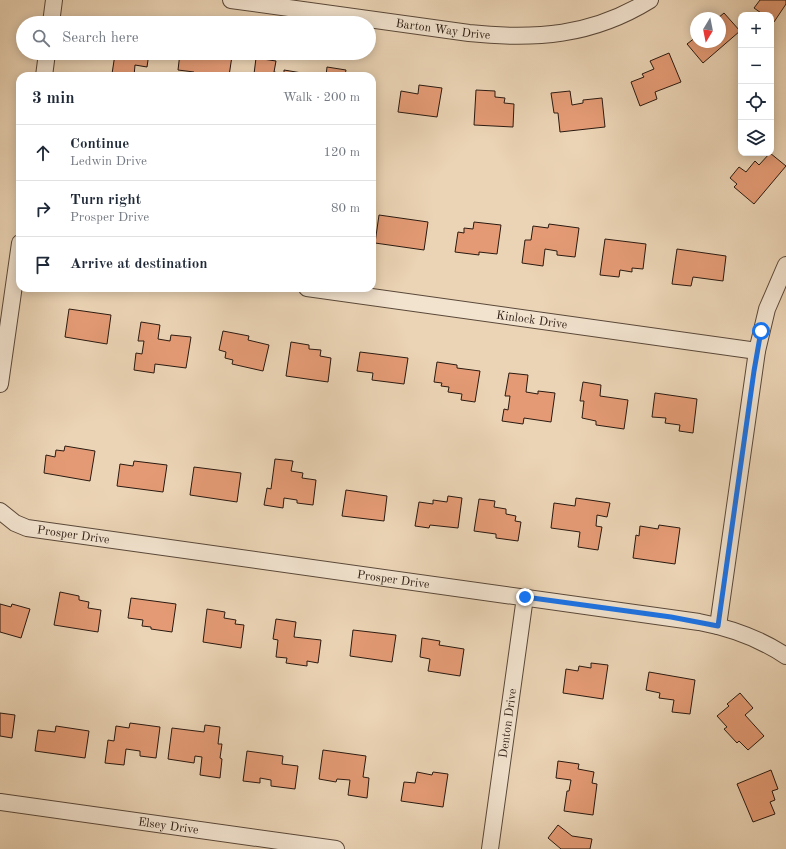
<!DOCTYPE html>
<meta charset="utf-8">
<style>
:root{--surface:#fff;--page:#f2f2f3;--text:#1f2937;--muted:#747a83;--line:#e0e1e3}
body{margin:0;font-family:"Old Standard TT",serif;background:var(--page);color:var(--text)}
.controls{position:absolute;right:12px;top:12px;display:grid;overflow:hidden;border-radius:8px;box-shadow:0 2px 10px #0003}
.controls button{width:36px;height:36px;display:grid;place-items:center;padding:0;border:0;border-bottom:1px solid var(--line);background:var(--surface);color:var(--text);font:20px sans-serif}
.compass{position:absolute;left:690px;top:12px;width:36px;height:36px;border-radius:50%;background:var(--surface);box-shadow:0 2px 10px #0003;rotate:190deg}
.stop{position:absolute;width:12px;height:12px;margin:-9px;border:3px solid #1a73e8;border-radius:50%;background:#fff}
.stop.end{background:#1a73e8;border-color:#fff;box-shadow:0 1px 4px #0008}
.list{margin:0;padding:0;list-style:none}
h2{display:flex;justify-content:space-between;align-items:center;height:52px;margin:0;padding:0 16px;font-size:17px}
h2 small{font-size:13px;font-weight:400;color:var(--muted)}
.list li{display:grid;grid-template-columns:26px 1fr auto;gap:12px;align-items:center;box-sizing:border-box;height:56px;padding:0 16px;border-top:1px solid var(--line)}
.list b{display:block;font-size:15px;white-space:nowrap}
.list p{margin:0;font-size:13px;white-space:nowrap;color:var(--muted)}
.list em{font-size:13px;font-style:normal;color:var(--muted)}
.icon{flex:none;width:22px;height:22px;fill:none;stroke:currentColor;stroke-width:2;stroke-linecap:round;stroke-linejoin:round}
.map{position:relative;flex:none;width:786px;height:849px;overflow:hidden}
.search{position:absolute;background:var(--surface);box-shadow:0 2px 10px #0003;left:16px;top:16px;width:360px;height:44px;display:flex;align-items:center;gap:10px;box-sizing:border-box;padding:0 14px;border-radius:22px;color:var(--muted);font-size:15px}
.panel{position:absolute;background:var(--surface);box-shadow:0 2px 10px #0003;left:16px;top:72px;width:360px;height:220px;border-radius:12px}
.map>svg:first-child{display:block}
.building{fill:#e49b75;stroke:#2a1910}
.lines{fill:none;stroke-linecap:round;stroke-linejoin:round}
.minor-casing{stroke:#5a4839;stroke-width:18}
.minor{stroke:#f2e3cf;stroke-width:16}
.route{stroke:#1a73e8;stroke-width:5}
.labels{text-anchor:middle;stroke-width:3.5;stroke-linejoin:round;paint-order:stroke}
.street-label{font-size:12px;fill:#2a1910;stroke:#f2e3cf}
</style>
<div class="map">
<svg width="786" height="849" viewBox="0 0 786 849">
<rect width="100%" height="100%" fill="#ebd4b5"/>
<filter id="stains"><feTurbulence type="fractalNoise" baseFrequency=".005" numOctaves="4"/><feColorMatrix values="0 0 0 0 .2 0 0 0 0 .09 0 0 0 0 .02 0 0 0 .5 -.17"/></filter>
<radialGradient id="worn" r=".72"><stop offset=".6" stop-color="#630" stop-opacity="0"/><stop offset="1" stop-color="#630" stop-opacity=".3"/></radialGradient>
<!-- building -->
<g class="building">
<path d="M760,0H786V4L774,22L771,20V15H764L754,8Z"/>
<path d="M724,13L740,31L703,63L687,44L696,37V42H720V18H718Z"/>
<path d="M109,53H149L147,67L135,65L134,76L112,74L115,54Z"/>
<path d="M180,53H211L232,56L229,76H193L194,72L178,70Z"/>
<path d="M669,53L681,82L655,92L657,99L640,106L631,82L644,77L642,74L654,69L650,61Z"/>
<path d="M256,58L276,61L274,72L284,74V70L302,73V76H258L259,75L254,74Z"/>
<path d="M327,67L346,70L345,75L352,76H326Z"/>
<path d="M419,85L442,88L437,117L398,112L401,91L418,94Z"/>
<path d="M476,90L495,91V97L505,98L504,103L514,104L513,127L474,125Z"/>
<path d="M570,91L572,105L583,103V100L602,98L605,127L560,132L558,113H554L551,93Z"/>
<path d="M770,153L786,166L754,204L734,187L737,184L730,178L739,167L746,172L755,161L759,165Z"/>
<path d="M379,215L428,222L424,250L375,243Z"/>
<path d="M474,222L501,225L497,254L479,252V255L455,252L458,232L464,233V228L473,229Z"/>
<path d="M549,224L579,228L575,257L557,255V251L545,249L543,266L522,263L525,240H531L533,226L548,228Z"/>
<path d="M605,239L646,244L643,269L632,268V272L620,270L619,277L600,275Z"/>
<path d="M677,249L726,256L723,281L693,277L691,286L672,284Z"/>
<path d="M69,309L111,315L107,344L65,337Z"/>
<path d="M141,322L160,325L158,339L170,341L171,335L191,337L186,368L155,364L154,373L134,370L136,353L142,354L144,341H138Z"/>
<path d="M223,331L249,336L248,340L269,345L263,371L232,364L233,360L225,358L226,352L219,350Z"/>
<path d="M291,342L309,345V349L321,350L320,356L331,358L328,382L286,376Z"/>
<path d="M360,352L408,358L404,384L372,380L373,373L357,371Z"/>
<path d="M437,362L457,365V368L480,371L475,402L461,400L462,394L448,392L449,387L441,386L442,383L434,382Z"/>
<path d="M509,373L528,375L526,392L538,394V391L555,393L551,422L524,418L523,424L502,421L504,409L508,410L510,396H505Z"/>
<path d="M583,382L601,385L600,396L628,400L624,429L596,425V421L582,418L584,401H580Z"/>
<path d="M655,393L697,399L693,433L679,431L680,425L665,423L666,418L652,417Z"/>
<path d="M65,446L95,451L90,481L44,473L46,455L55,457L56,450L64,451Z"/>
<path d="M275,459L293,461L291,471L303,473L302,478L316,480L313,505L297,503V500L284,498L283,508L264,505L267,488L271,489Z"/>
<path d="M134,461L167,465L163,492L117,486L120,464L133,466Z"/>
<path d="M194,467L241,473L237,502L190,495Z"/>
<path d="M346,490L387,496L384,521L342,516Z"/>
<path d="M448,496L462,498L458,528L430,525L429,528L415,526L419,502L433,504V500L447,502Z"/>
<path d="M576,498L610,503L607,517L597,515L596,526L602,527L598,550L578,547L580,532L551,528L554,503L575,506Z"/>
<path d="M479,499L495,501L494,507L506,509V514L516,516L515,521L521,522L518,541L496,538V534L474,531Z"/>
<path d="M659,525L680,528L675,564L633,558L636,535L639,536L640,526L658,529Z"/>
<path d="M60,592L79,596V600L89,602L88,608L101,610L98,632L54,625Z"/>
<path d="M131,598L176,604L172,632L151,629V627L142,626L143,620L128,618Z"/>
<path d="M0,604L11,607L12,604L30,609L21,638L0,632Z"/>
<path d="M207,609L225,612L224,618L236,620L235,624L244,625L241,648L203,642Z"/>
<path d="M276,619L296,622L294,637L321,640L318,663L307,661V666L286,663L287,658L276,657L278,640L273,639Z"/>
<path d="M353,630L396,635L392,662L350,656Z"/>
<path d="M422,638L440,641L439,645L464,649L460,676L428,671L430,659L420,657Z"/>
<path d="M591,663L608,665L603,699L563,693L566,669L578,671L579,666L591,668Z"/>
<path d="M649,672L695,680L690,714L672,712L674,700L659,698L660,693L646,690Z"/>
<path d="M740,693L753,708L745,715L764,736L748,750L739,741L737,743L724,729L727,727L717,716L729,706L727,704Z"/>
<path d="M0,713L15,715L12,738L0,736Z"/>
<path d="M130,723L160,727L156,758L140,756V751L126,749L124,765L105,763L108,740L114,741L116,726L129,728Z"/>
<path d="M205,725L220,727L218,744H222L220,758L222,759L220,778L200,775L202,757L195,756L194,763L168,759L172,728L204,732Z"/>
<path d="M56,726L89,731L85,758L35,751L38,730L55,732Z"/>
<path d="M323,750L366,756L363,777L369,778L367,798L348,795L350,780L337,779L336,782L319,779Z"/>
<path d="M247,751L283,756L282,764L298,766L295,789L271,786V780L260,778V783L243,781Z"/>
<path d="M558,761L579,764L578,769L594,772L592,783L597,784L593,815L564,811L567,791H569L571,780L556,778Z"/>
<path d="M771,770L778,789L772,791L775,800L770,802L775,814L753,822L737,784Z"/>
<path d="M417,772L432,775L433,772L448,774L443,807L401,801L404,782L415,783Z"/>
<path d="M558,825L572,836L592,839L590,849H561L548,838Z"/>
</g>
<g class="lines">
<!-- minor casing -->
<g class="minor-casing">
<g id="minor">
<path id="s1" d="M231,0L469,33C535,40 592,36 650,0"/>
<path d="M51,23L54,0"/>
<path d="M44,76L47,53"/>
<path id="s2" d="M307,288L757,351"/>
<path d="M0,384L20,243"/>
<path id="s3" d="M0,511L15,523L27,528L699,622C731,628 759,638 786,656"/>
<path d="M718,626L757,351L767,309L786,265"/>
<path id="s4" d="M0,802L336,849"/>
<path id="s5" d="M490,849L525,597"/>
</g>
</g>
<!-- minor -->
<use href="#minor" class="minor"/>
</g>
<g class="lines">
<!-- route -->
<path class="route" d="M525,597L671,617L718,626L754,371L761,331"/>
</g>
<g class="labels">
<!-- street labels -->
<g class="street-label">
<text dy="4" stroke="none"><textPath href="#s1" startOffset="214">Barton Way Drive</textPath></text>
<text dy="4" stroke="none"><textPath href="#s2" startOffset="227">Kinlock Drive</textPath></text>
<text dy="4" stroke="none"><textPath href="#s3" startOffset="79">Prosper Drive</textPath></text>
<text dy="4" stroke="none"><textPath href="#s3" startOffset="402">Prosper Drive</textPath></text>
<text dy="4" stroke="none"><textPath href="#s5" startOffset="127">Denton Drive</textPath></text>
<text dy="4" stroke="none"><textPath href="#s4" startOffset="170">Elsey Drive</textPath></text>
</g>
</g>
<rect width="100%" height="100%" filter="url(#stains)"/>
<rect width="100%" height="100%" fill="url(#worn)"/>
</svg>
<div class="controls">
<button>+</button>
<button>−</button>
<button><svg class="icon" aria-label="locate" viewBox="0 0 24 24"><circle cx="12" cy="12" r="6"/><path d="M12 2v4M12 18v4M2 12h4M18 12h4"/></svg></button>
<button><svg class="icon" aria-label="layers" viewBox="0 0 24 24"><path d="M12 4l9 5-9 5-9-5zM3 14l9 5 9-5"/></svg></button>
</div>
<svg class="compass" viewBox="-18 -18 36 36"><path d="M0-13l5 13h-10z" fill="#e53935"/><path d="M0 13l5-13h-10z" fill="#747a83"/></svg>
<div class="stop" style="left:761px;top:331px"></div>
<div class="stop end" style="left:525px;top:597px"></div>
<div class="search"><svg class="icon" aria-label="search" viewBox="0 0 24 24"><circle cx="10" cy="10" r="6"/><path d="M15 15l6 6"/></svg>Search here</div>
<section class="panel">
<h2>3 min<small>Walk · 200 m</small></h2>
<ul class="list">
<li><svg class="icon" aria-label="ahead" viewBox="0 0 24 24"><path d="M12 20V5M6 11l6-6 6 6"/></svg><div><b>Continue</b><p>Ledwin Drive</p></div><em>120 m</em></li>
<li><svg class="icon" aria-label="right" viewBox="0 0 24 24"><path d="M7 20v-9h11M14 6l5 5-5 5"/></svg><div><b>Turn right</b><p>Prosper Drive</p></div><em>80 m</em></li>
<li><svg class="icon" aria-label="arrive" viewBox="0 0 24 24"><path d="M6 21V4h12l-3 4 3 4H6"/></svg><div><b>Arrive at destination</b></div></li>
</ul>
</section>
</div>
